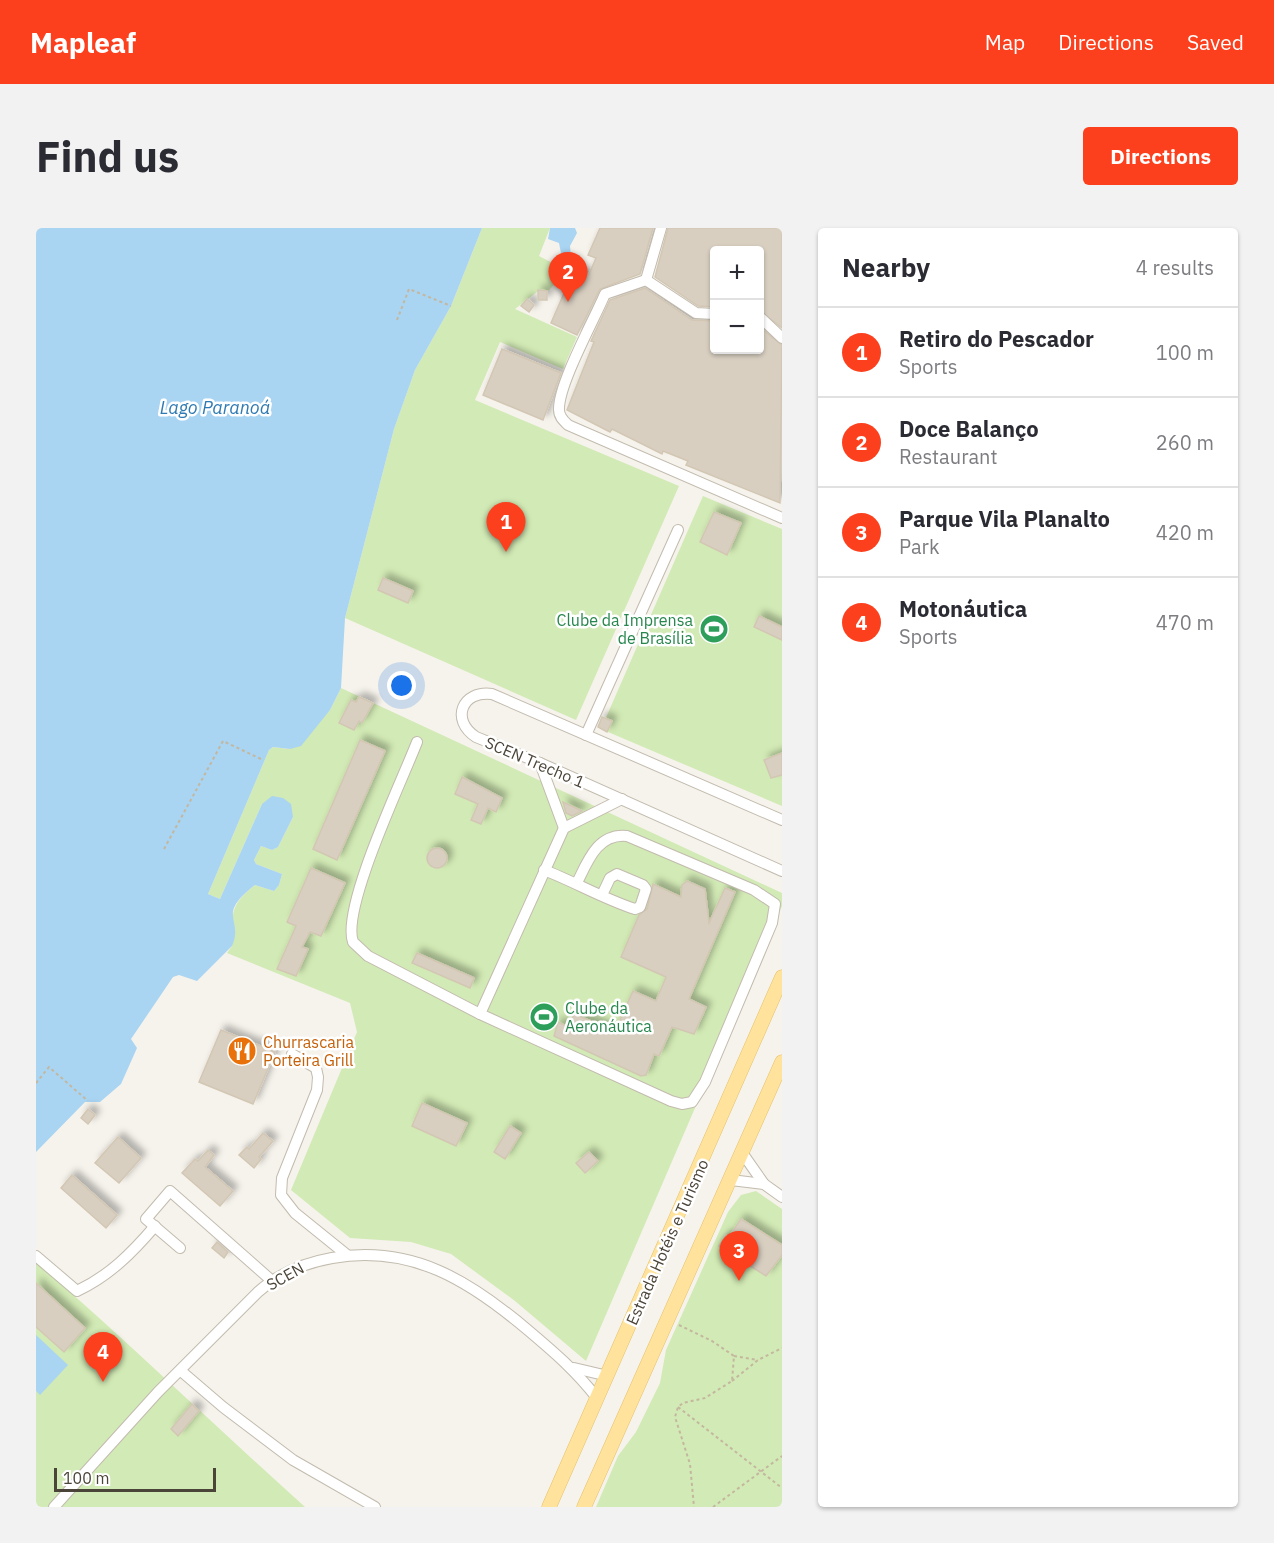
<!DOCTYPE html>
<meta charset="utf-8">
<style>
:root{--surface:#fff;--page:#f2f2f3;--text:#2b2b33;--muted:#7c7c81;--line:#e1e1e2;--accent:#fc3f1d}
body{margin:0;font-family:"IBM Plex Sans",sans-serif;background:var(--page);color:var(--text)}
.controls{position:absolute;right:18px;top:18px;display:grid;overflow:hidden;border-radius:6px;box-shadow:0 2px 4px #0004}
.controls button{width:54px;height:54px;display:grid;place-items:center;padding:0;border:0;border-bottom:2px solid var(--line);background:var(--surface);color:var(--text);font:30px sans-serif}
.scale{position:absolute;left:18px;bottom:15px;width:162px;box-sizing:border-box;padding-left:6px;border:3px solid #4b4439;border-top:0;font-size:16px;line-height:21px;white-space:nowrap;color:#4b4439;-webkit-text-stroke:4px #fff;paint-order:stroke}
.you{position:absolute;left:366px;top:458px;width:21px;height:21px;margin:-15px;border:4px solid #fff;border-radius:50%;background:#1a73e8;box-shadow:0 0 0 9px #1a73e833}
.badge{display:grid;place-items:center;width:39px;height:39px;border-radius:50%;background:var(--accent);color:#fff;font-size:20px;font-weight:700}
.pin{position:absolute;translate:-50% -50px;filter:drop-shadow(0 2px 3px #0008)}
.pin::after{content:'';position:absolute;top:32px;width:21px;height:18px;background:inherit;clip-path:polygon(0 0,100% 0,50% 100%)}
.list{margin:0;padding:0;list-style:none}
h2{display:flex;justify-content:space-between;align-items:center;height:78px;margin:0;padding:0 24px;font-size:26px}
h2 small{font-size:20px;font-weight:400;color:var(--muted)}
.list li{display:grid;grid-template-columns:39px 1fr auto;gap:18px;align-items:center;box-sizing:border-box;height:90px;padding:0 24px;border-top:2px solid var(--line)}
.list b{display:block;font-size:22px;white-space:nowrap}
.list p{margin:0;font-size:20px;white-space:nowrap;color:var(--muted)}
.list em{font-size:20px;font-style:normal;color:var(--muted)}
.map{position:relative;flex:none;width:746px;height:1279px;overflow:hidden;border-radius:6px}
header{display:flex;align-items:center;gap:36px;box-sizing:border-box;height:84px;padding:0 30px;background:var(--accent);color:#fff}
header strong{font-size:28px}
nav{display:flex;gap:33px;margin-inline-start:auto;font-size:21px}
.intro{display:flex;align-items:center;justify-content:space-between;box-sizing:border-box;height:144px;padding:0 36px}
h1{margin:0;font-size:42px}
.button{padding:15px 27px;border-radius:6px;background:var(--accent);color:#fff;font-size:21px;font-weight:700}
main{display:flex;gap:36px;padding:0 36px}
aside{flex:1;background:var(--surface);border-radius:6px;box-shadow:0 2px 4px #0004}
.map>svg:first-child{display:block}
.green{fill:#d2eab5}
.water{fill:#a9d4f2}
.building{fill:#d8cfc1;stroke:#d3c7b4;stroke-width:1.5;filter:url(#shadow)}
.lines{fill:none;stroke-linecap:round;stroke-linejoin:round}
.minor-casing{stroke:#c2bbae;stroke-width:12}
.major-casing{stroke:#e6c16a;stroke-width:15}
.path{stroke:#c4b79f;stroke-width:2;stroke-dasharray:3 3;stroke-linecap:butt}
.minor{stroke:#fff;stroke-width:10}
.major{stroke:#ffe39c;stroke-width:14}
.labels{text-anchor:middle;stroke-width:5;stroke-linejoin:round;paint-order:stroke}
.leisure-label{font-size:16px;fill:#27864d;stroke:#fff;text-anchor:end}
.street-label{font-size:16px;fill:#4b4439;stroke:#fff}
.food-label{font-size:16px;fill:#c56008;stroke:#fff;text-anchor:start}
.water-label{font-size:18px;font-style:italic;fill:#2e7ab2;stroke:#fff}
</style>
<header>
<strong>Mapleaf</strong>
<nav><a>Map</a><a>Directions</a><a>Saved</a></nav>
</header>
<div class="intro"><h1>Find us</h1><a class="button">Directions</a></div>
<main>
<div class="map">
<svg width="746" height="1279" viewBox="0 0 746 1279">
<defs>
<filter id="shadow"><feDropShadow dx="5" dy="-5" stdDeviation="3" flood-color="#0004"/></filter>
</defs>
<rect width="100%" height="100%" fill="#f6f3ec"/>
<!-- green -->
<g class="green">
<path d="M446,0H514L503,28L532,43L511,64H501L479,81L541,109L527,141L464,114L439,172L643,258L540,492L309,390L358,201L379,142L415,78Z"/>
<path d="M667,268L746,301V578L565,501Z"/>
<path d="M305,460L746,665V678L550,1133L479,1073L415,1026L375,1014L314,1010L255,962L321,804L314,775L191,725L196,718C196,687 193,677 219,657L238,663L243,657L246,646L220,636L218,632L225,618L236,622L242,619L257,589L226,576L184,671L172,666L233,522L237,519L254,521L294,482Z"/>
<path d="M720,963L746,981V1279H560L582,1228L600,1204L624,1155L630,1122L692,984L705,967Z"/>
<path d="M0,1034C92,1114 179,1198 269,1279H0Z"/>
</g>
<!-- water -->
<g class="water">
<path d="M0,0H446L415,78L379,142L358,201L309,390L305,460L294,482L265,518L254,521L237,519L233,522L172,666L184,671L226,576L236,568L247,570L255,576L257,589L242,619L236,622L225,618L218,632L220,636L246,646L243,657L238,663L219,657C179,688 208,690 196,718L161,753L143,747L137,749L95,811L101,820L85,856L64,874H49L0,924Z"/>
<path d="M514,0H539L541,5L534,18L535,28L525,25L523,15L512,11Z"/>
<path d="M0,1107L32,1137L4,1167L0,1163Z"/>
</g>
<!-- building -->
<g class="building">
<path d="M564,0H617L604,46L564,61L541,107L515,95L536,47L553,46L560,30L552,27Z"/>
<path d="M632,0H746V100L723,82V22H678V79L662,78L619,49Z"/>
<path d="M609,60L656,92L678,93V122H723V99L746,117L744,275L650,237L652,233L627,223L626,226L576,201L574,204L531,182L558,114L555,113L574,72Z"/>
<path d="M502,62L511,63V72H502Z"/>
<path d="M491,71L498,77L493,84L485,78Z"/>
<path d="M466,121L525,145L507,192L447,167Z"/>
<path d="M678,284L705,295L691,327L664,314Z"/>
<path d="M347,350L377,363L372,375L342,362Z"/>
<path d="M723,388L746,399V412L718,399Z"/>
<path d="M323,469L337,475L326,495L323,493L318,502L303,495L315,472L320,474Z"/>
<path d="M566,489L576,493L571,504L562,499Z"/>
<path d="M324,512L349,523L301,632L277,621Z"/>
<path d="M746,525V547L735,550L728,532Z"/>
<path d="M426,549L466,570L460,584L452,580L445,596L435,592L442,576L419,566Z"/>
<path d="M527,574L546,583L536,588L530,585Z"/>
<circle cx="401" cy="630" r="10"/>
<path d="M275,640L309,655L285,708L274,704L266,719L272,721L260,748L241,741L260,698L251,694Z"/>
<path d="M651,653L669,661L673,695L689,660L699,664L653,771L670,779L658,806L636,799L623,828L618,826L610,847L605,848L518,808L522,794L532,799L538,786L579,803L597,763L620,773L630,749L585,729L603,687L611,681L617,656L645,669L646,657Z"/>
<path d="M381,725L438,750L434,760L376,735Z"/>
<path d="M185,802L239,824L217,876L163,854Z"/>
<path d="M386,875L431,895L420,918L376,898Z"/>
<path d="M52,881L59,887L52,896L45,890Z"/>
<path d="M474,898L485,905L469,931L458,924Z"/>
<path d="M227,905L237,913L223,929L225,931L218,940L203,927L211,919L213,921Z"/>
<path d="M82,909L105,930L83,955L59,935Z"/>
<path d="M172,922L178,927L169,939L197,963L184,978L146,945L159,931L162,933Z"/>
<path d="M553,924L562,933L549,945L540,935Z"/>
<path d="M36,947L81,987L70,1000L25,960Z"/>
<path d="M705,991L746,1017V1027L730,1048L683,1018L690,1007L693,1009Z"/>
<path d="M181,1014L192,1024L188,1030L176,1020Z"/>
<path d="M0,1055L49,1100L28,1124L0,1099Z"/>
<path d="M156,1176L163,1183L142,1208L135,1201Z"/>
</g>
<g class="lines">
<!-- minor casing -->
<g class="minor-casing">
<g id="minor">
<path d="M625,0L610,52L660,85L678,86"/>
<path d="M610,52L569,66C558,92 522,157 523,182C523,189 528,193 532,197L746,290"/>
<path d="M724,89L746,110"/>
<path d="M550,507L642,302"/>
<path d="M381,514C366,553 305,680 317,714L332,728L444,786L635,873L646,876L656,874L669,854L736,695L739,676L718,662L591,608C562,605 552,632 541,655"/>
<path d="M504,535L528,600"/>
<path d="M746,592L456,466C426,462 414,492 440,509L504,535L746,643"/>
<path d="M508,642C539,654 568,671 599,681L604,679L610,661L607,657L581,646L574,650L566,667"/>
<path d="M444,786L528,600L586,571"/>
<path d="M256,826L280,840L282,849L281,862L246,950L245,967L259,985L311,1027"/>
<path d="M707,926L728,956L746,969"/>
<path d="M695,952L728,956"/>
<path d="M144,1020L110,991L134,963L235,1052"/>
<path d="M0,1028L41,1063C73,1048 96,1025 119,998"/>
<path d="M538,1140L572,1148"/>
<path d="M145,1143L187,1179L257,1232L339,1279"/>
<path d="M18,1279L122,1164L222,1064C243,1045 268,1035 296,1030C376,1016 434,1053 493,1103C519,1125 540,1143 561,1170"/>
</g>
</g>
<!-- major casing -->
<g class="major-casing">
<g id="major">
<path d="M513,1279L746,749"/>
<path d="M548,1279L746,834"/>
</g>
</g>
<!-- path -->
<g class="path">
<path d="M361,92L373,61L415,78"/>
<path d="M128,621L187,513L227,532"/>
<path d="M0,855L13,839L52,873"/>
<path d="M643,1097L676,1113L698,1128L696,1153L669,1170L647,1175L642,1179L639,1189L654,1236L658,1279"/>
<path d="M698,1128L722,1132"/>
<path d="M696,1153L722,1132L746,1120"/>
<path d="M642,1179L746,1260"/>
<path d="M677,1279L746,1228"/>
</g>
<!-- minor -->
<use href="#minor" class="minor"/>
<!-- major -->
<use href="#major" class="major"/>
</g>
<!-- icons -->
<defs>
<g id="stadium-disc" transform="scale(1.5)"><circle r="9.5" fill="#2e9e5b" stroke="#fff"/><path d="M0-5a6.5 5 0 1 0 0 10a6.5 5 0 1 0 0-10ZM-3.5-1.8h7v3.6h-7Z" fill="#fff"/></g>
<g id="restaurant-disc" transform="scale(1.5)"><circle r="9.5" fill="#e8710a" stroke="#fff"/><path d="M-5-6h1v4h1v-4h1v4h1v-4h1v5L-1.5 .5V6h-2V.5L-5-1ZM5-6V6H3V1.5H1.5Q1.5-4 5-6Z" fill="#fff"/></g>
</defs>
<g fill-rule="evenodd">
<use href="#stadium-disc" x="678" y="401"/>
<use href="#stadium-disc" x="508" y="789"/>
<use href="#restaurant-disc" x="206" y="823"/>
</g>
<g class="labels">
<!-- leisure labels -->
<g class="leisure-label">
<text x="657" y="398">Clube da Imprensa<tspan x="657" dy="18">de Brasília</tspan></text>
<text x="529" y="786" text-anchor="start">Clube da<tspan x="529" dy="18">Aeronáutica</tspan></text>
</g>
<!-- street labels -->
<g class="street-label">
<text transform="translate(499 534) rotate(23)" y="6">SCEN Trecho 1</text>
<text transform="translate(631 1014) rotate(-66)" y="6">Estrada Hotéis e Turismo</text>
<text transform="translate(249 1048) rotate(-29)" y="6">SCEN</text>
</g>
<!-- food labels -->
<g class="food-label">
<text x="227" y="820">Churrascaria<tspan x="227" dy="18">Porteira Grill</tspan></text>
</g>
<!-- water labels -->
<g class="water-label">
<text x="179" y="186">Lago Paranoá</text>
</g>
</g>
</svg>
<div class="controls">
<button>+</button>
<button>−</button>
</div>
<div class="scale">100 m</div>
<div class="you"></div>
<div class="pin badge" style="left:470px;top:324px">1</div>
<div class="pin badge" style="left:532px;top:74px">2</div>
<div class="pin badge" style="left:703px;top:1053px">3</div>
<div class="pin badge" style="left:67px;top:1154px">4</div>
</div>
<aside>
<h2>Nearby<small>4 results</small></h2>
<ul class="list">
<li><span class="badge">1</span><div><b>Retiro do Pescador</b><p>Sports</p></div><em>100 m</em></li>
<li><span class="badge">2</span><div><b>Doce Balanço</b><p>Restaurant</p></div><em>260 m</em></li>
<li><span class="badge">3</span><div><b>Parque Vila Planalto</b><p>Park</p></div><em>420 m</em></li>
<li><span class="badge">4</span><div><b>Motonáutica</b><p>Sports</p></div><em>470 m</em></li>
</ul>
</aside>
</main>
